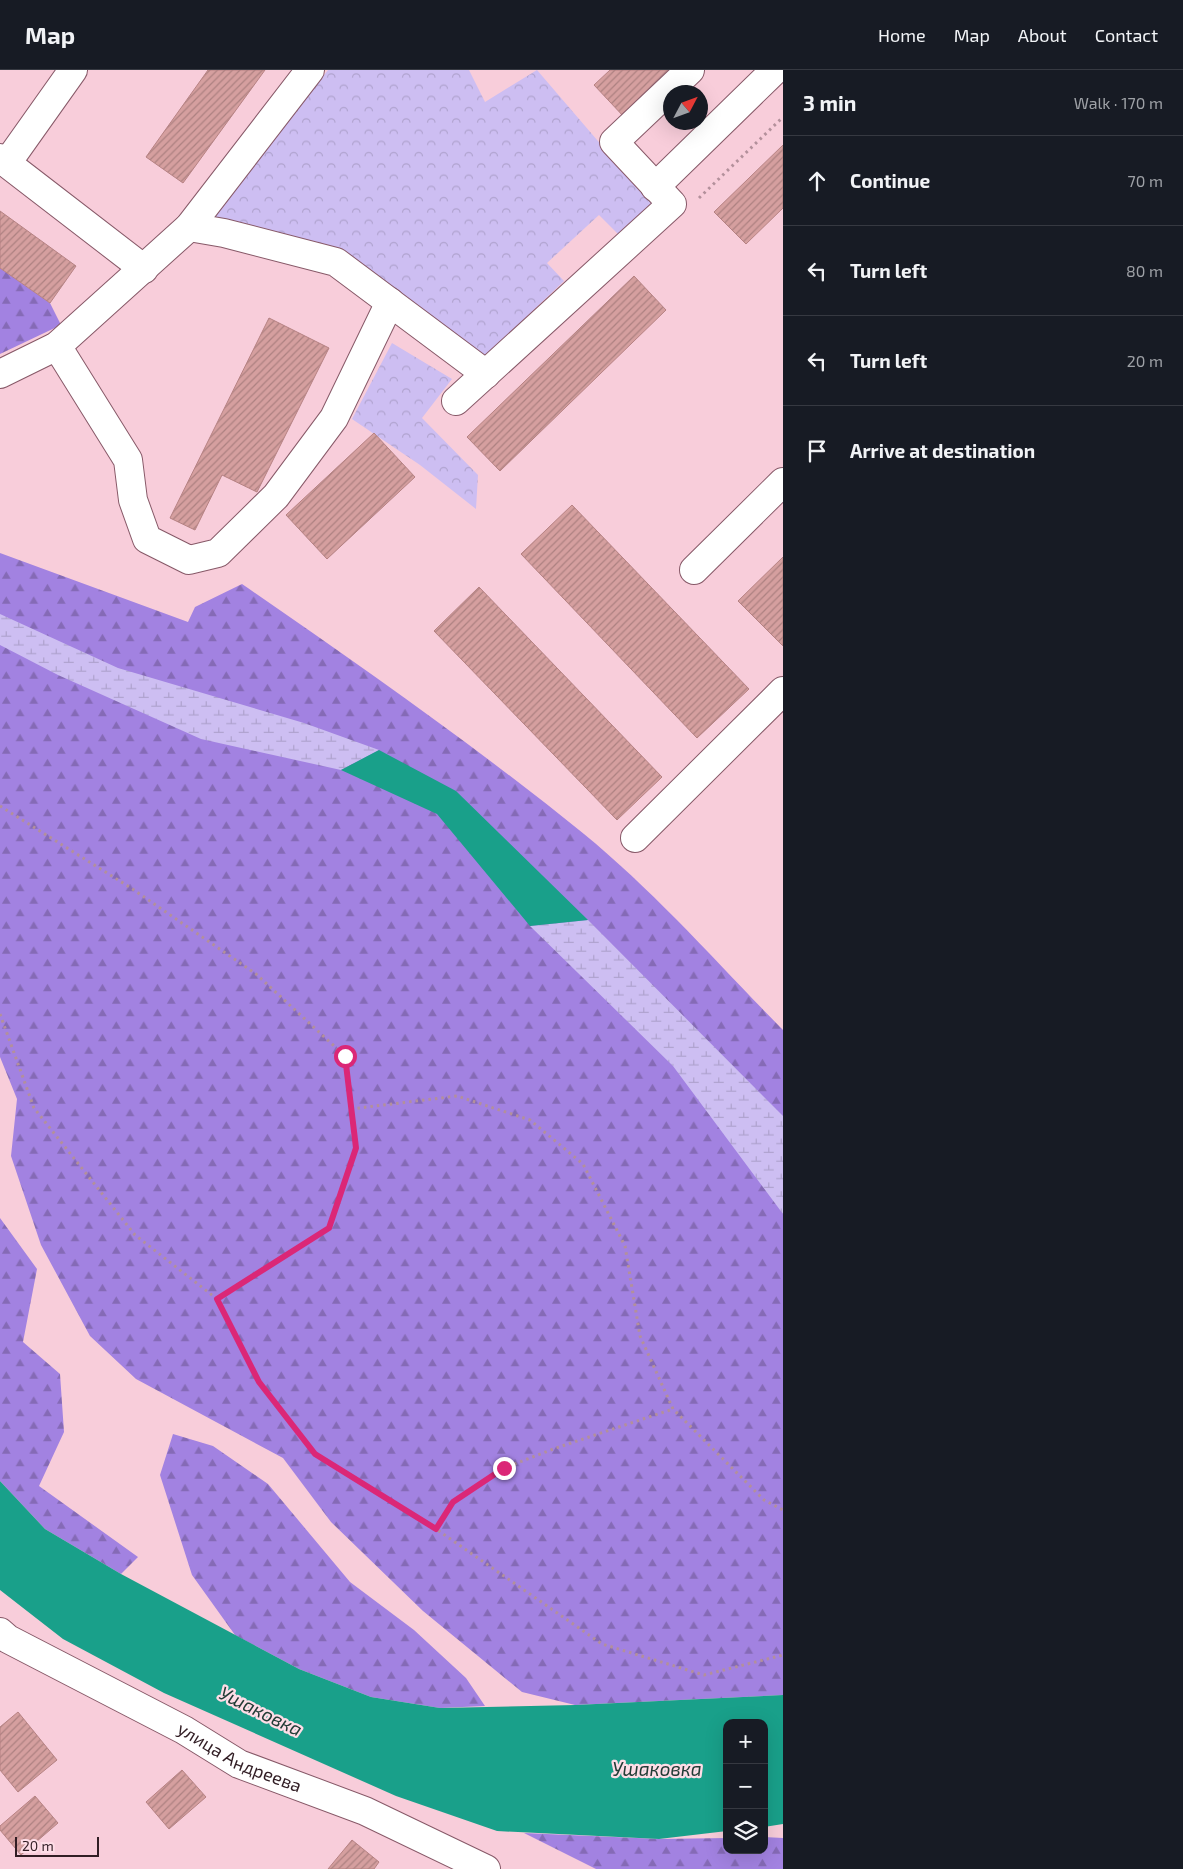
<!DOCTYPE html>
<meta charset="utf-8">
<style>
:root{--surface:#171b24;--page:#20242c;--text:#f1f3f6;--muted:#9ea1a6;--line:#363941}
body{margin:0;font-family:"Exo 2",sans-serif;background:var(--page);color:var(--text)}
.controls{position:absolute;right:15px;bottom:15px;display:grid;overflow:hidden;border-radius:10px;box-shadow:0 5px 20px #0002}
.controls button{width:45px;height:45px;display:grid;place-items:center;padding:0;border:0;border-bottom:1px solid var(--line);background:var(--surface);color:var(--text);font:25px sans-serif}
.compass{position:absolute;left:663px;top:15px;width:45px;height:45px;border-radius:50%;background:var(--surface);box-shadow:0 5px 20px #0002;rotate:49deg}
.scale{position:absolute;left:15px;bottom:12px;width:84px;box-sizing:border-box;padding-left:5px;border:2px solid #311d24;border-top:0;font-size:14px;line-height:18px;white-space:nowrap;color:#311d24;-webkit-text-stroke:4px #fedde7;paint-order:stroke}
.stop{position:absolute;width:15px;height:15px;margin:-11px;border:4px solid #db2777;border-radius:50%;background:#fff}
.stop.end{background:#db2777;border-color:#fff;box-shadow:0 1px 5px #0008}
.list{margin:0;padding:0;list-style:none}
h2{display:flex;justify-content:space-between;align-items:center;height:65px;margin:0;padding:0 20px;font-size:21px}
h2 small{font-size:16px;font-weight:400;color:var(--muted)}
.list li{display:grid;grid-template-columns:32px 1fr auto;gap:15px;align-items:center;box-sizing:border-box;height:90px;padding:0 20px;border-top:1px solid var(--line)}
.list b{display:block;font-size:19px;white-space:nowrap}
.list em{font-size:16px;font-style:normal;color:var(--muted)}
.icon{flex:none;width:28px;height:28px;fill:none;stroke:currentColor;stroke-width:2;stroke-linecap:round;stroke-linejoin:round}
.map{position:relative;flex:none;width:783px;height:1799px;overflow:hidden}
header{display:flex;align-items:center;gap:30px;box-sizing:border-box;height:70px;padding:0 25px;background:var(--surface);border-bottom:1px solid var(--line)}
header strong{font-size:24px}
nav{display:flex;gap:28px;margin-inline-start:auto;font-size:18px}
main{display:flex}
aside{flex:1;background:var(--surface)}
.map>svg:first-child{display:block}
.forest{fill:url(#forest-firs)}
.wetland{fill:url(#wetland-marsh)}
.park{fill:url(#park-crowns)}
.water{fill:#19a08a}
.building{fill:url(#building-hatch);stroke:#b68283}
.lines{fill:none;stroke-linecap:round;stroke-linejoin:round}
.minor-casing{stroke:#875968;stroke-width:30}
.path{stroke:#b3909b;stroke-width:3;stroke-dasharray:2.5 4;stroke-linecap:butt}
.minor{stroke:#fff;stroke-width:28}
.route{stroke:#db2777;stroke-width:6}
.labels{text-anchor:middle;stroke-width:4.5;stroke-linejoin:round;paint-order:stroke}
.street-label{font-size:18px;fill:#311d24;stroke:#fedde7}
.water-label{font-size:19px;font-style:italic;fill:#223c36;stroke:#fedde7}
</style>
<header>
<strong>Map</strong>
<nav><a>Home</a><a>Map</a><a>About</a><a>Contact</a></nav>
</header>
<main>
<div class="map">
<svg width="783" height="1799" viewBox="0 0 783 1799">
<defs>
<pattern id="forest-firs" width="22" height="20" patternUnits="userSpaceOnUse" patternTransform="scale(1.25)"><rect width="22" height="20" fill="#a282e1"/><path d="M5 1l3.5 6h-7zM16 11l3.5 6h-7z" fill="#856ab6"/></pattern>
<pattern id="wetland-marsh" width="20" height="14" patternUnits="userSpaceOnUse" patternTransform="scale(1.25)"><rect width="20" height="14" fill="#cdbef2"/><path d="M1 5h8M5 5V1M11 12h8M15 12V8" fill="none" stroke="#b0a3cf"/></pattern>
<pattern id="park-crowns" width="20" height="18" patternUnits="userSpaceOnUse" patternTransform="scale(1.25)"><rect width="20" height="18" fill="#cdbef2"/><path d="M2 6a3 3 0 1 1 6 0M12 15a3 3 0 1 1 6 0" fill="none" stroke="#b0a3cf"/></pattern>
<pattern id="building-hatch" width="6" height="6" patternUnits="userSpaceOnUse" patternTransform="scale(1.25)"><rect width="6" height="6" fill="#d59f9f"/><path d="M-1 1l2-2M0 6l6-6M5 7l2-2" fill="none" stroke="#ad8181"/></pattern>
</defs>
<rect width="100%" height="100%" fill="#f8cdda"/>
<!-- forest -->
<g class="forest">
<path d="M0,198L50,233L61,255L0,284Z"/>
<path d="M0,483L188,552L195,537L242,514C358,594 474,675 584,764C656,823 718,894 783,960V1625L575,1635L522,1622L423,1541L331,1452L283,1388L136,1309L90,1266L41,1175L11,1086L17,1029L0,987Z"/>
<path d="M0,1148L37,1199L23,1272L60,1304L64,1362L39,1416L138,1487L121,1504L45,1459L0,1411Z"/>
<path d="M173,1364L213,1376L268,1414L350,1512L414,1560L466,1608L485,1636L440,1638L371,1627L299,1599L235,1565L192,1505L160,1405Z"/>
<path d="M524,1763L659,1769L727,1768V1780H764V1767L783,1768V1799H596Z"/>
</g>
<!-- wetland -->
<g class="wetland">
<path d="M0,544L118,598L304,653L379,680L341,700L201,669L58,605L0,575Z"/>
<path d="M588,850L783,1046V1144L673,996L530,856Z"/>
</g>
<!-- park -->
<g class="park">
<path d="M328,0H469L485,32L537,0L652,134L618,164L599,145L547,193L564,211L484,287L347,185L215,147Z"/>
<path d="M392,273L452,309L422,348L478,405L476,439L420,395L352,349Z"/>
</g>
<!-- water -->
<g class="water">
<path d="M379,680L456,721L588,850L530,856L437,744L341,700Z"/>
<path d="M0,1411L45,1459L121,1504L299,1599L371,1627L440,1638L575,1635L783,1625V1754L764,1757V1653H727V1761L659,1769L497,1761L396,1726L164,1623L63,1569L0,1520Z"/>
</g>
<!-- building -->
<g class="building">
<path d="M208,0H265L183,113L146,87Z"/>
<path d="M610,0H674L625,48L594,15Z"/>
<path d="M783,75V138L746,174L714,142Z"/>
<path d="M0,141L76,196L50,233L0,198Z"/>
<path d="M634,206L666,240L500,401L467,367Z"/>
<path d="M269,248L329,278L257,422L222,405L195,460L170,448Z"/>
<path d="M374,363L415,407L327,489L286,445Z"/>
<path d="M572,435L749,619L697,668L521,484Z"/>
<path d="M783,487V576L738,531Z"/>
<path d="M479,517L662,707L617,750L434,561Z"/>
<path d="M18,1642L57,1690L18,1722L0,1700V1657Z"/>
<path d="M182,1700L206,1727L169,1759L146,1732Z"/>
<path d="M35,1726L58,1753L21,1785L0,1760V1756Z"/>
<path d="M352,1770L379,1792L374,1799H328Z"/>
</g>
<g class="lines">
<!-- minor casing -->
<g class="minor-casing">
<g id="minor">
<path d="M0,88L144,199"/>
<path d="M7,93L73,0"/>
<path d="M655,117L775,0"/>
<path d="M189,157L224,163L336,192L486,304"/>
<path d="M57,276L128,390L133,430L147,469L189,490L218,483L276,426L334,348L390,232"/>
<path d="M0,304L57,276L189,157L310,0"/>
<path d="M456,331L672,134L614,72L690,0"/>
<path d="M694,500L783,412"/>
<path d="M635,768L783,621"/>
<path id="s1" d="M0,1562L8,1569L184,1660L239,1694L365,1741L486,1799"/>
</g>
</g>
<!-- path -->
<g class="path">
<path d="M699,128L783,47"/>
<path d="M0,736L131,818L256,904L345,986L356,1078L329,1158L217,1229"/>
<path d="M0,944L34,1038L135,1165L217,1229L259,1312L315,1384L436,1459L602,1574L704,1605L783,1585"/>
<path d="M351,1039L457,1026L530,1050L583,1094L625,1176L640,1266L673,1339L764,1430L783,1440"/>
<path d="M436,1459L453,1432L504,1398L556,1378L673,1339"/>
</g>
<!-- minor -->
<use href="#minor" class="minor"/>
</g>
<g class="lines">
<!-- route -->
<path class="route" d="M345,986L356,1078L329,1158L217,1229L259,1312L315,1384L436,1459L453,1432L504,1398"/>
</g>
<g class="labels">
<!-- street labels -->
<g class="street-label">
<text dy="6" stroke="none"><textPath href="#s1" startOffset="271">улица Андреева</textPath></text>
</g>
<!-- water labels -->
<g class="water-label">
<text transform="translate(261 1641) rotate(26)" y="7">Ушаковка</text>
<text x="657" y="1706">Ушаковка</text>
</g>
</g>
</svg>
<div class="controls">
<button>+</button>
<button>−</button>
<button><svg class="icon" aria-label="layers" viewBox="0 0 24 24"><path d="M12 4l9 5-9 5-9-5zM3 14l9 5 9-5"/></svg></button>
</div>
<svg class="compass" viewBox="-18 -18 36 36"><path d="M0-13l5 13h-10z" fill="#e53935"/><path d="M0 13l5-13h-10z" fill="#9ea1a6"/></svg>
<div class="scale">20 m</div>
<div class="stop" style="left:345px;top:986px"></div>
<div class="stop end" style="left:504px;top:1398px"></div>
</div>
<aside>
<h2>3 min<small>Walk · 170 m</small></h2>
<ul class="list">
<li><svg class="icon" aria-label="ahead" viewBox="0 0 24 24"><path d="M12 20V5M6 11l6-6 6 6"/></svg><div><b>Continue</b></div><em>70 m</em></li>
<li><svg class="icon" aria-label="left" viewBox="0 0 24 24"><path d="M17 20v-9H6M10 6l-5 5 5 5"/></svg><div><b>Turn left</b></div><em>80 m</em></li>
<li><svg class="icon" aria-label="left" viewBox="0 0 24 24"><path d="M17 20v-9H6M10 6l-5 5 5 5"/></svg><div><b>Turn left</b></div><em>20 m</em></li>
<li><svg class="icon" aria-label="arrive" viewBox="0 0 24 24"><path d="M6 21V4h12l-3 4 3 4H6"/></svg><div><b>Arrive at destination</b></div></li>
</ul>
</aside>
</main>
